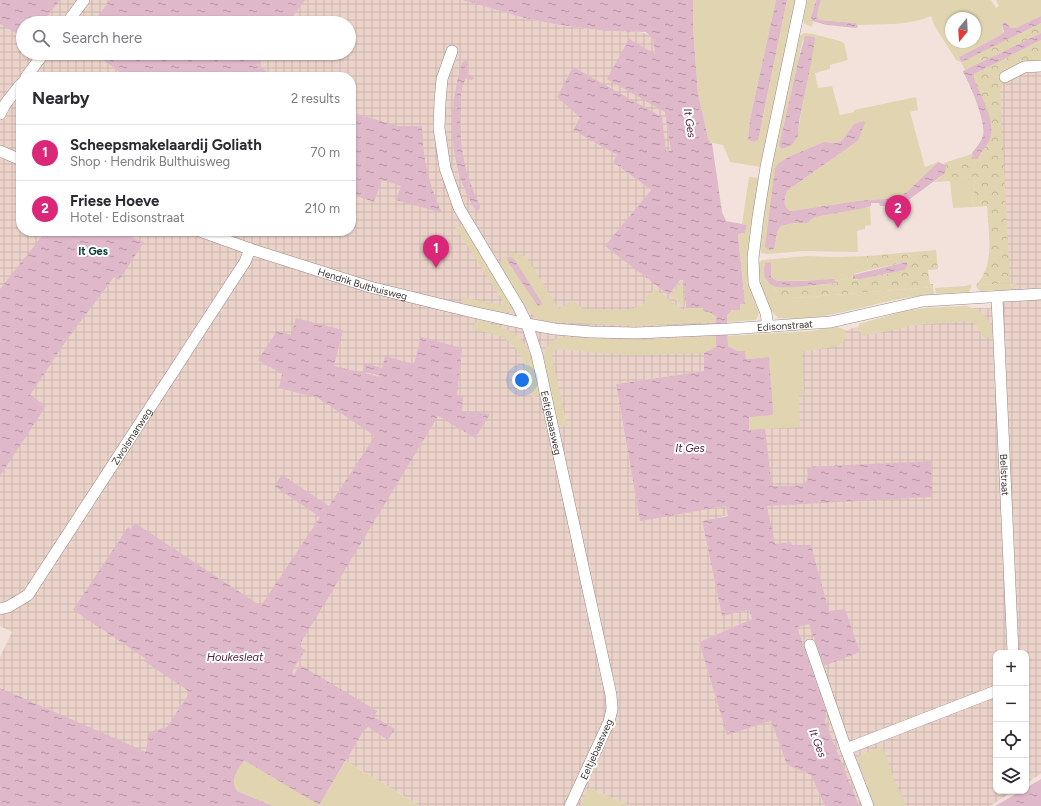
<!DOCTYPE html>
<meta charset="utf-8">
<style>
:root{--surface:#fff;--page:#f2f2f3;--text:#2b2b33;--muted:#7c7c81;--line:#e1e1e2;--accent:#db2777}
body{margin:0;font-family:Figtree,sans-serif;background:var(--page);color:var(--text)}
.controls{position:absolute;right:12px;bottom:12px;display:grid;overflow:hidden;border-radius:8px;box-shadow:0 1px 3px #0004}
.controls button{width:36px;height:36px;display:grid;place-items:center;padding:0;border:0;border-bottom:1px solid var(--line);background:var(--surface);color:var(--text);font:20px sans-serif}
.compass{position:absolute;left:945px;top:12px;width:36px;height:36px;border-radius:50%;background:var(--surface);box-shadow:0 1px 3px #0004;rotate:198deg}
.you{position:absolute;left:522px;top:380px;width:14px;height:14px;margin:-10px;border:3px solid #fff;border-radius:50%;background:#1a73e8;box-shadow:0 0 0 6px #1a73e833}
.badge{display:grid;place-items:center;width:26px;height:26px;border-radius:50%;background:var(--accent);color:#fff;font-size:13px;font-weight:700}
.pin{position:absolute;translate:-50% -33px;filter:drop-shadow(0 1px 2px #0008)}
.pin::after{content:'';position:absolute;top:21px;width:14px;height:12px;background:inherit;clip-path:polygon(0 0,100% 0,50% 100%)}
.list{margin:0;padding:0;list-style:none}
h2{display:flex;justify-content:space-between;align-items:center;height:52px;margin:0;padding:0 16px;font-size:17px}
h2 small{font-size:13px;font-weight:400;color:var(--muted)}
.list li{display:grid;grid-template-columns:26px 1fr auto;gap:12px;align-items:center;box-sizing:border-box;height:56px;padding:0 16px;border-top:1px solid var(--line)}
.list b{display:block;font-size:15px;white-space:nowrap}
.list p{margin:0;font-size:13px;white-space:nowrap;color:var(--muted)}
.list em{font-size:13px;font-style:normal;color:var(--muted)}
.icon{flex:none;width:22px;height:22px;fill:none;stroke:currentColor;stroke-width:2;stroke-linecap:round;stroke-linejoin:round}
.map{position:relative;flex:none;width:1041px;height:806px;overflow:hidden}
.search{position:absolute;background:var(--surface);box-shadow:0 1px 3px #0004;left:16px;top:16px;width:340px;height:44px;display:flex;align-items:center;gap:10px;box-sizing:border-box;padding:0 14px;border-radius:22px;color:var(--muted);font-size:15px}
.panel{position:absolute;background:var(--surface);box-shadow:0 1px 3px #0004;left:16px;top:72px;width:340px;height:164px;border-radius:16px}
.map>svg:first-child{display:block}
.industrial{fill:url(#industrial-grid);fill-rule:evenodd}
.grass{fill:#e0d5b0;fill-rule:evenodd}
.forest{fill:url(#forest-crowns)}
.water{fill:url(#water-ripples)}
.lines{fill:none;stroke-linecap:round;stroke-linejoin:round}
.street-casing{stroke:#9a8a85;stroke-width:12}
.street{stroke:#fff;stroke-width:11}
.labels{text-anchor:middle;stroke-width:4;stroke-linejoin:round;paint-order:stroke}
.street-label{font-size:10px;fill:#3d3734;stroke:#fff}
.water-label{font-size:11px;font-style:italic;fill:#53223b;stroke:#fff}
.neighbourhood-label{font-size:11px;font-weight:bold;fill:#063d2f;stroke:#fff}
</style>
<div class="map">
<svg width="1041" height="806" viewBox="0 0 1041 806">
<defs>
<pattern id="industrial-grid" width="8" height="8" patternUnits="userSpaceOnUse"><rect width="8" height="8" fill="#ebd3ca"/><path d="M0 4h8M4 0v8" fill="none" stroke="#cab6ae"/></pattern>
<pattern id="forest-crowns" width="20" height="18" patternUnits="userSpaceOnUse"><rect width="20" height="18" fill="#e0d5b0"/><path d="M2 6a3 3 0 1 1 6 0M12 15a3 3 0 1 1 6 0" fill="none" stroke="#c1b798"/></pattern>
<pattern id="water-ripples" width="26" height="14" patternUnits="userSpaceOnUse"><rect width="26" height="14" fill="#dfb8c9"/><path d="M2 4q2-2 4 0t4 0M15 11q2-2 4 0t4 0" fill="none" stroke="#b696a4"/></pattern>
</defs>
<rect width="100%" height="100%" fill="#f3e2dc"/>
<!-- industrial -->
<g class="industrial">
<path d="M0,0H462L525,18L554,24L606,31L640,32L650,35L653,39L655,54L607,78L666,112L671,151H666L580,117L573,129L617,155L613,162L651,190L606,246L669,295L680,280H684L716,316V347L704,371L616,384L640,520L726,506L728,515L702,522L722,615L749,610L752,619L699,642L727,734L771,721L787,765L811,775L825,806H630L589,788L580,806H420L346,761L237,791L109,737L0,688V657L12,632L0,626ZM23,23H349V53H23ZM21,77H351V231H21Z"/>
<path d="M1041,50V774L1026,783V653H996V791H1014L990,806H855L783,607L743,429L746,372L838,332L865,325L973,308H991L998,278L997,166L988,58Z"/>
</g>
<!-- grass -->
<g class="grass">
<path d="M693,0H776L750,119L748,140L754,142L763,117L787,0H797L760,167L730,162L723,145L709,142L698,94L693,29Z"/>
<path d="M807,0H816L811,18L812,21L813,22L812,27L805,24L803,20Z"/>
<path d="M821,0H991L996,8L999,6L996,0H1041V16L1016,28H1011L1005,22L1002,24L1003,34L959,57L961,62L956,60L934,25L931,16C908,26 882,24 857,25L856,23L819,20C815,14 820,6 821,0ZM951,18H975V42H951Z"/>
<path d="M805,33L813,34L840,41L844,43L848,60L830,65V69L815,73L818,88L832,86L840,115L854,112V110L916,97L918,110L910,112L925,167L938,162L908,191L897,198L857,201L791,211C782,207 784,198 788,190L852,145L857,140L864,122L854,124L843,139L838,143L824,142L788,157L779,163L776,244L777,232L781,226L794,223H807L815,217L870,207L871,225L865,226V229L857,231L858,252L804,251L768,254L762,253L760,250L770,172L799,36ZM803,39L811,64L805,92L797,136L791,146L782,149L779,146Z"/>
<path d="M944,172L954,178H964L969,175L974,178C978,187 969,198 975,207L953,208L950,181L934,182L942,176Z"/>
<path d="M749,177L759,178L752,230L748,276L749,286L759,313L756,320L727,322V315L740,304H745L738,234L745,233L747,225L742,224Z"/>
<path d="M454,225L467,229L512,304C512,310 510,312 505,313L465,304L462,300V297L502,305L504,303Z"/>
<path d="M513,253L523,255L527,258L559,309L573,300L583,309C604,309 629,314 647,302L644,299L655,289L683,310L685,307L670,296L682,281L684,305L686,308H703V311L709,312L716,316V322L633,326L543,321C523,313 511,284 500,266L501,260Z"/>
<path d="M807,256L838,257L867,256L869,270L854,274L853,277L836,281V280L777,281L771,277V263L766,262V281L773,286L776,291L795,298L933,287L934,294C917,296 901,298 885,302C850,310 814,322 778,318L770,309L759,283L758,264L762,260Z"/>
<path d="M1017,283L1013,289L981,291L977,288L976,285Z"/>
<path d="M971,284V288L969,292L936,294L935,288L966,286Z"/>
<path d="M966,306C980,309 995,321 992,337L984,338L975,324L968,321L916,325L863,336L858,330L859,324L905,311L926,308Z"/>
<path d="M480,321C528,333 529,345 539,391L538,395L532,398C527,375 525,346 499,336C491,332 481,331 472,330L474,324Z"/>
<path d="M837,327L843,329L846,333C846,339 843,343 838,346L802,352L804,394L799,395L800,427L749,430V416L773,415L769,357L746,359L738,351L728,346V336L811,331Z"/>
<path d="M716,336V347L704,353L631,355L556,349L553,352L552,357L567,426H562L557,422L544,359C544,347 550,340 562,337L639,340Z"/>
<path d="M882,746L894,779L906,806H875L857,757Z"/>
<path d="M244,760L319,804L346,761L420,806H273L237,791C229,778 238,771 244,760Z"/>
<path d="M589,788L630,806H580Z"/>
</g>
<!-- forest -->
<g class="forest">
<path d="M1041,23V33L965,70L961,62Z"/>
<path d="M1041,40V60L1023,61L1001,74L1003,84L1000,90L1010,283L976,285C996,265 988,231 987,206L975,207C969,198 978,188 974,178L969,175L964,178H954L944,172L946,169L945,165L944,163L972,154L973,158L978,159C983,146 995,137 990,122L968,78L976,73Z"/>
<path d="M936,250L938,269L928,270L930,284H933V287L795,298C785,296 778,295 773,286H808L835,283L836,281L853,277L854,280L886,274L905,269L902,263L869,270L867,256Z"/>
</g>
<!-- water -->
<g class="water">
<path d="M0,0H60L42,23H23V37L0,24Z"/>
<path d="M110,0H305L288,23H93Z"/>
<path d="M462,0H693V29L698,94L709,142L712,143L722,212L726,221L747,225L745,233L738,234L745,304H740V310H732L727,315L728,346L738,351H745L746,359L769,357L773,415L749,417V430L765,429L772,486C779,486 801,487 805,483C809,479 807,471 807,467L931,461L932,497L767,506L775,544L791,542L792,545H811L829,611L845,609L860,652L824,666L809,624L797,627L826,711L825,722L859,806H825L811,775L787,765L771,721L727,735L699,642L752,619L749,610L722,616L702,521L728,516L726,506L640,521L616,384L704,371V353L716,347V316L709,312L703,311V308H686L684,280H680L669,295L605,246L651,190L613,162L617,155L573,130L580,117L557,97L573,67L662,117L666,151H671L665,112L607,79L629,39L655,54L653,39L646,32L606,31L554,24L525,18Z"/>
<path d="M776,0H787L758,140L754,142L748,140L750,119Z"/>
<path d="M816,0H821C820,6 815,14 819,20L856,23L858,27L856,28L827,25L812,21L811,18Z"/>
<path d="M1041,16V23L964,61L961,62L959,57L963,55L1001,35L1004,32L1002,24L1005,22L1011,28H1016Z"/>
<path d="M1041,33V40L974,74C973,81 978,88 981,95C986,106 993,121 991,134C990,144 981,150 978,159H973L972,153C976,148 982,141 983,135C986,121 970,84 963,72V71Z"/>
<path d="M805,36L814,37L815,39L811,64L799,122L798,136L791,146L782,149L779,146L797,66Z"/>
<path d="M94,53H266L258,65L274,77H126Z"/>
<path d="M465,60L468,62L467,74L473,76L474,79L471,80L466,78C462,84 461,94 461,102C457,138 464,173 480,206L479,210L476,211C448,166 447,112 462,63Z"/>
<path d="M351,112L397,126H422C423,160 428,181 442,213L396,200L401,186L382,180L374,202L354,195L356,188L351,187Z"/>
<path d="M864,121L865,123L858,140L852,145L788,190C784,197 782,207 791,211L857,201L897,198L908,191L938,162L946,165V169L944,174L907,201L889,206H880L879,203H871V206L865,208L815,217L807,223H794L781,226L777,232L774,249L769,250L765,247L775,168L779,163L788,157L824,142L838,143L843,139L854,124Z"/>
<path d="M46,231H124L123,234L144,242L119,280L114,277L68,338L30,395L46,406L0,476V289Z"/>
<path d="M509,257L514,259L542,303L541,305L538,306L522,283L507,260V258Z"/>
<path d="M766,262L771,263V277L777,281H803L834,279L836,281L835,283C823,284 782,290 773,286C764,282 762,270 766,262Z"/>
<path d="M906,262L908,264L905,269L904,270L861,279H853V275Z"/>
<path d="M296,318L343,330L334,366L381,377V376L363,371L364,363L382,368L385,356L414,364L421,337L462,348L457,395L463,396L462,411L490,414L475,438L438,416L300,644L298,645L305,650L291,673L294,675L299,666H302L377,711L374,717L395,729L388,740L368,727L365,730H364L319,805L244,760C238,770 229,779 237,791L273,806H0V688L146,752L149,732L167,727L190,692L144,661L145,658L73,610L128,527L131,530L135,523L261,606L320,517L274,486L282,475L329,506L375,436L318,398L279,388L282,374L258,360L277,331L291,335Z"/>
<path d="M1041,779V806H995L1021,791H1026V788Z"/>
</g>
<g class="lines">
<!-- street casing -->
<g class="street-casing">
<g id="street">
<path d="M67,23L84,0"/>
<path id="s1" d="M452,51L442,79L440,102L439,128L445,168L459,208L518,306L527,324L537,355L611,695L612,709L609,722L570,806"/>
<path d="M26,77L44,53"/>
<path d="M1005,77L1024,67L1041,66"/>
<path d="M0,114L6,103L21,84"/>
<path d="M0,151L21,160"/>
<path id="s2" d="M200,231L250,249L370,287L468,311L527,324L555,329L591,332L636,333L729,329L831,322L923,301L1041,294"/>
<path id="s3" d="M997,297L1013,653"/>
<path d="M768,327L766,313L754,283L753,258L758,217L766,167L801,0"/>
<path id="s4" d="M0,609L8,607L28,595L237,274L245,262L250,249"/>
<path d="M810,645L846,749L868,806"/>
<path d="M846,749L996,691"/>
</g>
</g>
<!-- street -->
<use href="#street" class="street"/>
</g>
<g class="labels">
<!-- street labels -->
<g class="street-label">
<text dy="4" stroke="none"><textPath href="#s2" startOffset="171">Hendrik Bulthuisweg</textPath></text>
<text dy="4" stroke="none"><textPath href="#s2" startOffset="599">Edisonstraat</textPath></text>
<text dy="4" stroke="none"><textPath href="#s1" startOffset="398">Eeltjebaasweg</textPath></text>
<text dy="4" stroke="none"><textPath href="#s4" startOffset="221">Zwolsmanweg</textPath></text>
<text dy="4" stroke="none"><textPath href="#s3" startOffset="178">Bellstraat</textPath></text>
<text transform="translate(596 749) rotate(-66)" y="4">Eeltjebaasweg</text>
</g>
<!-- water labels -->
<g class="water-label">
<text transform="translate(690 123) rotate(81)" y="4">It Ges</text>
<text x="690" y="452">It Ges</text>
<text x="235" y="661">Houkesleat</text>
<text transform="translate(818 743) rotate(69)" y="4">It Ges</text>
</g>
<!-- neighbourhood labels -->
<g class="neighbourhood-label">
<text x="93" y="255">It Ges</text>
</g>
</g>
</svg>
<div class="controls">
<button>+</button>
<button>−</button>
<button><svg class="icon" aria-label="locate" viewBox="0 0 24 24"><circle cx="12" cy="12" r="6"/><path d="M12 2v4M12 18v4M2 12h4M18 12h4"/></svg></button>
<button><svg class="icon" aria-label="layers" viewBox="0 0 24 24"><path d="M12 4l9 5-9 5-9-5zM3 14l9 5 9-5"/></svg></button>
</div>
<svg class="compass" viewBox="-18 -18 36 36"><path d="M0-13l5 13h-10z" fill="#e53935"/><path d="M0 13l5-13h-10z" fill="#7c7c81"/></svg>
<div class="you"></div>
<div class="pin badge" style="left:436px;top:268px">1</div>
<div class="pin badge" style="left:898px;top:228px">2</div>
<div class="search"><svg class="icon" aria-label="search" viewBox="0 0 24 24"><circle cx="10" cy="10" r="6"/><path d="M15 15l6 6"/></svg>Search here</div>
<section class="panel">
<h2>Nearby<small>2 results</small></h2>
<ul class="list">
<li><span class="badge">1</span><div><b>Scheepsmakelaardij Goliath</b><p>Shop · Hendrik Bulthuisweg</p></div><em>70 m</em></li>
<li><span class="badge">2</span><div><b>Friese Hoeve</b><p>Hotel · Edisonstraat</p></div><em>210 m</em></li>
</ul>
</section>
</div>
